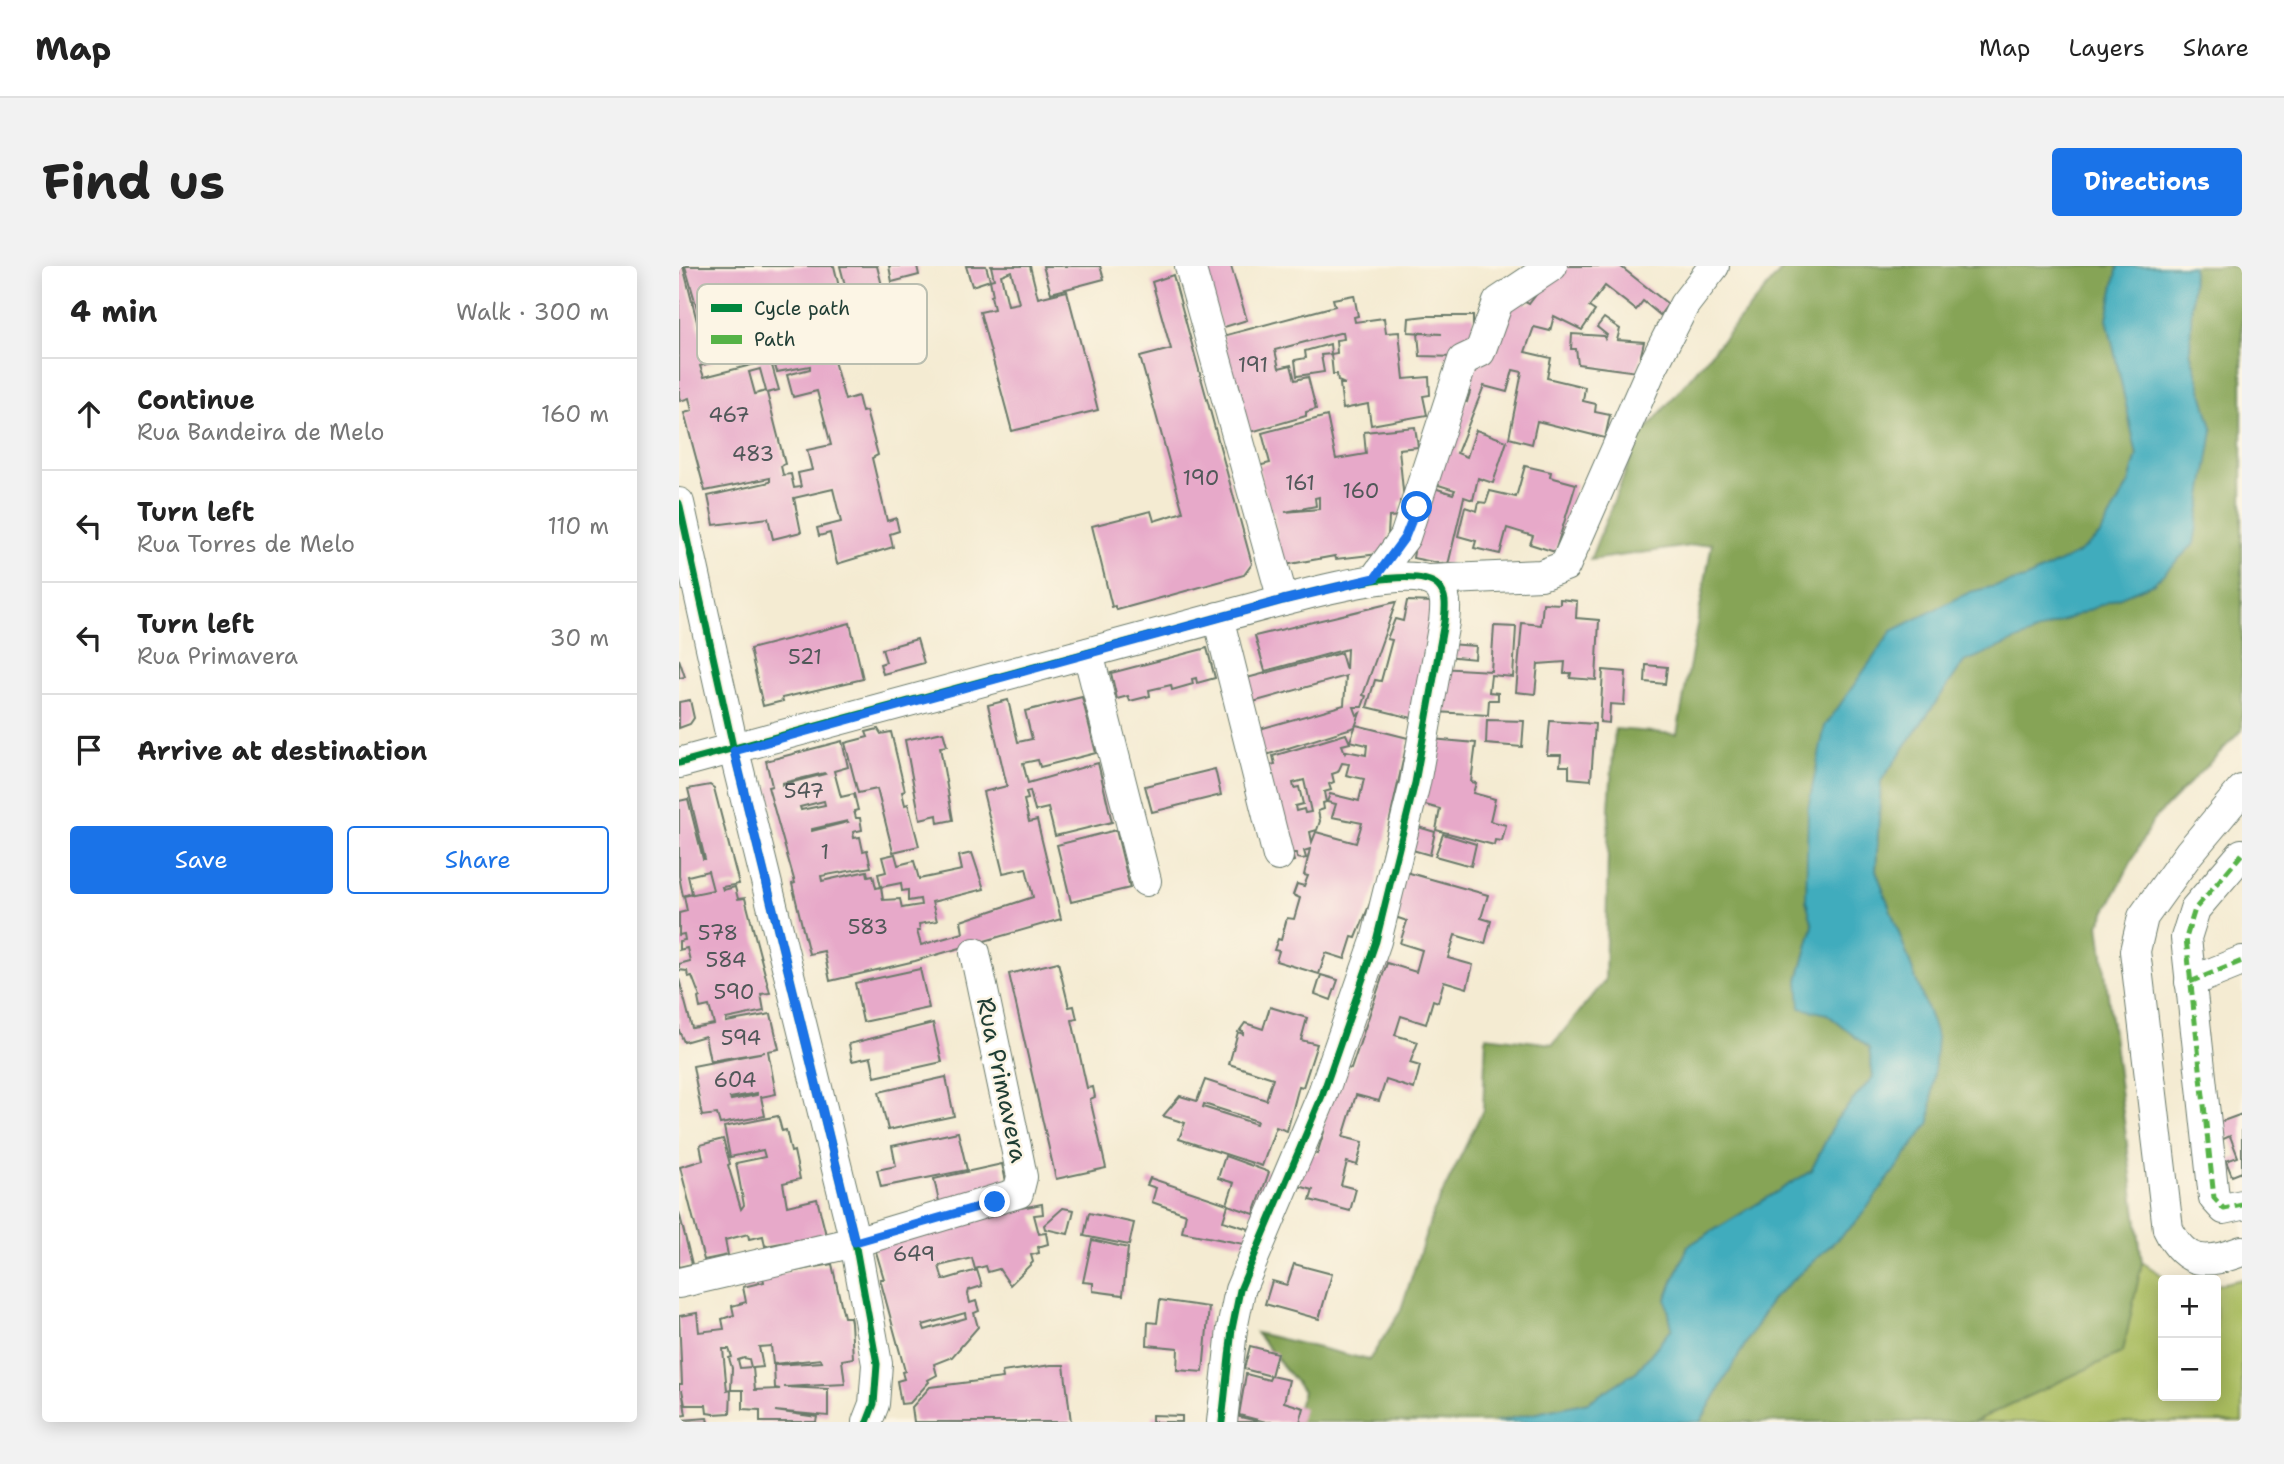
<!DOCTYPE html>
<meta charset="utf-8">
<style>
:root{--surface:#fff;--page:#f2f2f2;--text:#222;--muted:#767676;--line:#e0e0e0;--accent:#1a73e8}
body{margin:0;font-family:"Shantell Sans",sans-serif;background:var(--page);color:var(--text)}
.controls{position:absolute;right:21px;bottom:21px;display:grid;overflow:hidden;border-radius:7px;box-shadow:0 4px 18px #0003}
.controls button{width:63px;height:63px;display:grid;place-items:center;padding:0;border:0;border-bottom:2px solid var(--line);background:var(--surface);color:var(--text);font:35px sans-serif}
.stop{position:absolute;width:21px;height:21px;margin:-16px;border:5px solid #1a73e8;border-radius:50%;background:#fff}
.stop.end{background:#1a73e8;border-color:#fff;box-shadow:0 2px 7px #0008}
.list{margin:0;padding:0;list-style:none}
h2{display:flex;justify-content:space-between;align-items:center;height:91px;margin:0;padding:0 28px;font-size:30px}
h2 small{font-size:23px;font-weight:400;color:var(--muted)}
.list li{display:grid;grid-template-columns:46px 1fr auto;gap:21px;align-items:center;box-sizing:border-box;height:112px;padding:0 28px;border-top:2px solid var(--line)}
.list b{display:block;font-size:26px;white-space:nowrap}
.list p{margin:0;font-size:23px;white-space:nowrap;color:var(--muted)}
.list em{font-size:23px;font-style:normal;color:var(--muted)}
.actions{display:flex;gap:14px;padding:21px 28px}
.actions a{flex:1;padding:16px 0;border:2px solid var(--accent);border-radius:7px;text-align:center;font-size:24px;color:var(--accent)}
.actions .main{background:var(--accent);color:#fff}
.icon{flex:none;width:38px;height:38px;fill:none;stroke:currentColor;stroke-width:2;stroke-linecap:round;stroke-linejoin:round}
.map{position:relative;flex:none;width:1563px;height:1156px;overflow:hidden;border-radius:7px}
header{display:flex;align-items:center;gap:42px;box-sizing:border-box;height:98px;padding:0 35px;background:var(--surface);border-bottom:2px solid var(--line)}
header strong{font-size:33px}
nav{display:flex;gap:38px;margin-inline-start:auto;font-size:24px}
.intro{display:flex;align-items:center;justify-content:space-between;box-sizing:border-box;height:168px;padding:0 42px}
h1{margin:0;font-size:49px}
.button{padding:18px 32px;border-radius:7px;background:var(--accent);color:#fff;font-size:24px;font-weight:700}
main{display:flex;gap:42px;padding:0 42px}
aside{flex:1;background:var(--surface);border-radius:7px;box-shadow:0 4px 18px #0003}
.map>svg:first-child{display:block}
.green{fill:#a9bc5f;stroke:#647c4a;stroke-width:2}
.forest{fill:#86a456;stroke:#527045;stroke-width:2}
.water{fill:#3facbd;stroke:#2f7478;stroke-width:2}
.building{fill:#e7a9c9;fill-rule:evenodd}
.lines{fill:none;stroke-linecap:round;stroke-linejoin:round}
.minor-casing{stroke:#6a7a6b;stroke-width:32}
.minor{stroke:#fff;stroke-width:30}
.quiet{stroke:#55b346;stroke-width:5;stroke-dasharray:10 5;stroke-linecap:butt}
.cycleway-casing{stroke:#fcf5e5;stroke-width:11}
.cycleway{stroke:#00873e;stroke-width:7}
.route{stroke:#1a73e8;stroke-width:9}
.labels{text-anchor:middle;stroke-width:5;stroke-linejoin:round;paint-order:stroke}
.number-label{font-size:21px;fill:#515859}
.street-label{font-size:24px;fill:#1f3d34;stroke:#fcf5e5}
.key{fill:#fcf5e5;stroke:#babeb0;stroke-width:2}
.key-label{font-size:19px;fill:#1f3d34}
</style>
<header>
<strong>Map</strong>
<nav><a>Map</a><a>Layers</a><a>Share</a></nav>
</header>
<div class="intro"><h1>Find us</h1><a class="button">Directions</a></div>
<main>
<aside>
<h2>4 min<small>Walk · 300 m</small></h2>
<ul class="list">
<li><svg class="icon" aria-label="ahead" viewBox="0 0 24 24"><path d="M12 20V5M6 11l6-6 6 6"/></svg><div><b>Continue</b><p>Rua Bandeira de Melo</p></div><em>160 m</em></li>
<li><svg class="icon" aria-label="left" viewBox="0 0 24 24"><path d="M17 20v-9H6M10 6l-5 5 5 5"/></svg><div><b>Turn left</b><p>Rua Torres de Melo</p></div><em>110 m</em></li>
<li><svg class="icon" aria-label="left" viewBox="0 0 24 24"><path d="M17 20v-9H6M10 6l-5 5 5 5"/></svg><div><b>Turn left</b><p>Rua Primavera</p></div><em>30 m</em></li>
<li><svg class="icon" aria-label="arrive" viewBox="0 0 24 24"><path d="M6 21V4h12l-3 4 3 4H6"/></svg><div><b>Arrive at destination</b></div></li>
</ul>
<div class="actions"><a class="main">Save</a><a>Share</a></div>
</aside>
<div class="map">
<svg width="1563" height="1156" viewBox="0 0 1563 1156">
<rect width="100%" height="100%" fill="#fcf5e5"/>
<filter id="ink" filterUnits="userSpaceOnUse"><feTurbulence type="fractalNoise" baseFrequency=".0143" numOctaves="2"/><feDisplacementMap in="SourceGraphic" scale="14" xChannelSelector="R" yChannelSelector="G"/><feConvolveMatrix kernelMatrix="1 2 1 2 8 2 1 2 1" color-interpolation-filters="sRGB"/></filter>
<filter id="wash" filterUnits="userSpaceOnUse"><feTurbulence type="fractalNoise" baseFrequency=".00686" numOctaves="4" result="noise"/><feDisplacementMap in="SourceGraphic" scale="28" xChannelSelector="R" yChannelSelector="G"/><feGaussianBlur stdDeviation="1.57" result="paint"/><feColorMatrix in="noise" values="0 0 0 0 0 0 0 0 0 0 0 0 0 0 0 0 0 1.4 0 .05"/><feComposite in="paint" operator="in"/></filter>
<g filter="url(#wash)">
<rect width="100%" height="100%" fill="#f4ebd2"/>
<!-- green -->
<path class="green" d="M1463,996L1490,1014H1484V1130H1537V1019L1563,1013V1156H1294L1443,1086Z"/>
<!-- forest -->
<g class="forest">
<path d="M1106,0H1439L1428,52L1458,189L1450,217L1420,270L1398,288L1346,313L1291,326L1127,634L1134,660L1119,714L1148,748L1190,782L1194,811L1157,854L1132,905L1009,980L987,1032L993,1062L958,1105L909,1136L816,1156H614L624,1125L577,1067L690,1094L721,1046L754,947L804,844L807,770L874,778L926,715L930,541L936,463L998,468L1033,277L911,294L960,172Z"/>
<path d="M1514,0H1563V464L1474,554L1420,658L1463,996L1444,1086L1294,1156H1021L1092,1034L1179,954L1258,771L1197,604L1202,515L1285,396L1475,317L1534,165L1511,85Z"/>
</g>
<!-- water -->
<path class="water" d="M1439,0H1514L1511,85L1534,165L1515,278L1475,317L1285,396L1202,515L1197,604L1258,771L1251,856L1179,954L1092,1034L1021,1156H816L909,1136L958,1105L993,1062L987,1033L1009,980L1132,905L1157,854L1194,811L1190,782L1148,748L1121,742L1119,714L1134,660L1127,634L1129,542L1146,460L1213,365L1291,326L1346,313L1398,288L1420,270L1450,217L1458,189L1428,52Z"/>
<g id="blocks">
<!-- building -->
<g class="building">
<path d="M0,0H4L22,71L26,70L6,0H155L173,75L151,81L166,134L179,130L183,146L187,145L199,189L193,192L208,255L217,252L220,265L211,268L214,281L158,298L151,267L140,270L138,262L162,256L154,223L115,232L122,266L94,273L89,252L35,259L29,230L91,216V212L26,225L5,147L13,145L10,132L1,135L0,130ZM71,18L80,50H79L66,23H70ZM93,55L100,81L91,83L98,106L131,100V103L108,109L114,131L138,125L152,179L128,184L133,204L119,207L122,221L115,222L112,208L104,209L102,200L106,198L88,127L100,124L81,58ZM73,76L80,97L25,111L21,100L34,96L31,88ZM81,103L87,125L76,128L70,106Z"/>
<path d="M161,0H198L208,39L173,46Z"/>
<path d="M210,0H238L240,9L213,16Z"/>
<path d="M287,0H307L311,14L293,20Z"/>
<path d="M312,0H351L359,32L388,25L419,144L333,165L301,46L315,43L312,30L314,29L311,14L315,13ZM332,5L340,37L329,39L322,9Z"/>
<path d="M364,0H421L425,13L372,27Z"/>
<path d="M524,0H552L568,54L542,62Z"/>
<path d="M879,0H941L989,38L981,49L964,35L957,44L926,20L910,41L916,45L903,64L875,50L871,65L855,61L846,86L872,92L868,112L906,121L904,135L917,138L916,146L931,149L926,172L858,155L853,178L830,172L843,106L834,104L828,126L805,120L778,187L788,191L797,164L828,175L814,217L799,212L794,234L785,231L769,299L734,292L735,286H732L749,220L774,228L776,224L750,216L782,133L788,136L791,126L780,123L840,33L850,38Z"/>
<path d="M494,9L573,298L565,309L438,344L436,340L433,341L413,260L472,245L475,255L504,246L461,91L492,83L473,16Z"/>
<path d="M675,29L679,50L675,51L676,56L705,52L707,67L720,66L725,113L750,111L751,129L744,130L748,149L692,159L689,138L664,143L661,118H666L659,115L658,108H654L652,88L658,87L657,74L665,73L664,66L596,84L600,102L612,99L616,114L629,111L637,143L627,146V150L572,166L558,129L562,127L558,113L552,115L544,70L656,40L654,33Z"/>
<path d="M747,50H794V67H798L778,91L741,90L739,67L763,68L729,66L730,52Z"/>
<path d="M925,52L941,63L938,74L965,76L958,106L899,98L897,83H892L893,68L925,70L926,73L928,69L918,61Z"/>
<path d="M651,78L652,88L642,89L645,106L618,110L616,94L627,92L626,85Z"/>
<path d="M648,150L657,193L687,188L685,166L736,161L739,181L720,183L725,235H721V250L710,251L708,287L657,293L656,290L600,300L595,245H591L579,200L591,197L583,167ZM640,231V243L606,246L637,240L636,232Z"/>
<path d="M846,200L872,206L871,211L897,218L876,286L851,278L854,270L828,262L821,288L795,282L797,275L779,270L786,241L798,245L800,236L807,237L811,225L837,231Z"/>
<path d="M881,333L898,335L897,352L920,354L917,414L891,412L892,407H885L886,396L859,398L856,428L837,426L843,357L862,359L864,337L881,338Z"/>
<path d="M728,335L754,336L733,452L688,441L696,414L702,415L713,374L708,373L716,353L724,355Z"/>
<path d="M717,336L684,429L687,430L683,441H675L678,449L681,447L676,461L584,490L577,464L665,439L667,410L574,436L568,412L662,387L667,404L668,383L586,405L576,370Z"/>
<path d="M171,357L184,413L103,432L104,435L84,440L71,383Z"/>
<path d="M815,360L837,361L834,411L812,409L810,426L819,427V434H810L809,449L757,446L760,402L812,405Z"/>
<path d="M238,373L245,397L204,408L201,398L207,396L203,383Z"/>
<path d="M768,378L797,380L796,393L767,390Z"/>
<path d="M528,382L536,412L518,417L517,412L513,413L514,418L493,424L492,419L470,424L471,430L451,435L449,430L438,433L432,407Z"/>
<path d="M0,393L6,411L0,412Z"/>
<path d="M967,399L988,401L986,418L966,416Z"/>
<path d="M924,404L947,406L945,439L931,438L930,457L921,456Z"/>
<path d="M403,431L417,487L361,501L359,494L344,497L349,517L419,497L433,556L376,570L369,542L356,545L351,525L347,526L349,533L345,534L350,556L358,554L382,653L236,695L151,715L145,685L130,688L113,618L116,617L89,521L93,520L87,495L163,475L169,501L155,505L162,531L175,528L179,544L175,545L177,552H181L183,564L174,566L175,572L181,571L184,585L188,584L192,601L142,610L143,615L188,605L189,610L194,609L197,622L202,621L204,634L221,633L223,642L235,640L242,639L241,633L229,635V624L223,625L222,617L202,621L199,608L207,606L203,591L216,588L219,599L235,595L240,613L283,604L280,590L293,587L305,623L253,636L258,655L240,658L241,665H238L242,679L284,667L282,655L354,631L347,602L324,607L304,526L328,520L309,439L329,434L339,476L353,473L346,445ZM145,507L146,508L103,519V517ZM145,535L146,539L122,544L121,541ZM168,555L169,556L133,565V563Z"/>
<path d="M11,434L15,452L11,458L0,462V436Z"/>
<path d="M808,454L845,455L843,481L807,478Z"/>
<path d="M871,455L916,458L912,514L890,512V500H881L882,489H868Z"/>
<path d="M677,459L729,472L694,630L677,672L673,671L666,693L647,687L640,708L597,695L600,685L595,684L599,673L602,674L608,652L615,653L621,632L614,629L618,618L625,620L629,610L625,609L631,583L625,585L627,592L623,593L618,592L617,587H613L615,595L609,597L588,500L596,498L594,490L667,468L671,477L663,479L666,487L667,485L687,489L688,479L671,475ZM663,497L670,498L667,509L685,513L680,535L651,528L648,536L657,538L653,551L683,557L677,577L637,566L633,576L631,566L638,564L641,555L639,545L645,543L644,537L647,536L645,526L652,524L650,518L655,516L653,508L659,506ZM625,514L632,546L626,547L625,543L617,545L616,540L624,538L620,521L615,522L614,517Z"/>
<path d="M199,463L202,468L212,466L226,525L223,526L226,539L229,538L240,580L214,586L198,523L179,527L166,477L189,471L187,466Z"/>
<path d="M264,466L268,480L261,481L274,554L259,557L258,549L241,553L226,474Z"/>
<path d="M752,473L797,477L792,516L797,517L794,527L816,533L811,555L827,559L823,575L816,574L815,579L757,564L761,543L739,537Z"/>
<path d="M536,503L542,529L473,546L466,520Z"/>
<path d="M31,519L35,522L60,618L43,621L44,624L56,621L59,633L66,632L91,727L82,728L85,745L47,753V756L92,748L100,783L89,785L97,828L82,831L86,850L41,858L38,848L23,850L14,800L86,786L31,795L26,770L5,776L0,765V713L13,762L35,758L30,740L21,742L19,732L21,731L13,710L9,711L8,705L0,704V698L11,695L8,682L0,684V675L6,674L5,668L0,669V647L8,645L5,630L34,624L29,605L9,610L13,627L4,630L0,610V535L9,533L24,593H26L9,523ZM78,827V829L52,834L51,832Z"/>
<path d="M736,560L756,566L751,589L730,583Z"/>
<path d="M437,564L451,622L392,636L378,579Z"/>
<path d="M764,568L797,578L792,600L756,590Z"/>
<path d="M727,606L809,629L802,652L812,655L806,678L776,669L769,692L794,699L788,722L765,715L759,736L754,734L747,758L722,750L716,769L739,776L731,797L741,800L735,823L707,814L700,835L677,829L664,871L684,876L678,899L668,896L662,919L677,923L671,945L631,934L634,924L620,920L629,886L638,888L645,866L643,865L658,799L672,803L708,697L737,706L743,684L721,677L728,655L716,651Z"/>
<path d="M379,696L390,741L395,740L398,753L393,754L408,822L414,821L416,831L411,833L427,902L377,913L330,708Z"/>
<path d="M241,703L250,742L184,756L176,717Z"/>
<path d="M642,709L659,714L652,734L636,728Z"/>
<path d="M591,741L628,752L622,774L638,778L624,821L620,820L608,865L597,861L583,900L500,873L506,857L484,850L501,830L518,835L526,814L587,834L594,812L550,798L559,766L564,768V765L561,764L566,757L584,763ZM525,838L578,855L577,858L524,841Z"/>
<path d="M254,757L263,796L196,811L192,791L173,795L170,778Z"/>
<path d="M267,811L275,850L209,864L200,826Z"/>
<path d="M1563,848V906L1553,910L1547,895L1559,891L1551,870L1540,875L1533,859Z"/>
<path d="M99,850L103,865L107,864L112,886L115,885L121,913L104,917L108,940L138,933L147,969L86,980L84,970L70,973L69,968L46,974L49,989L25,994L1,901L24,894L21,879L44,873L51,898L49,899L62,943L65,939L57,897L86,891L84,884L51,891L45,861Z"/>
<path d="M279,866L288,904L202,921L198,904L217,900L213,880Z"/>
<path d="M546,890L590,906L575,948L549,939L544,955L570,963L565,978L503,966L507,948L473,936L477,922L468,919L471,912L548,938L555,917L539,912Z"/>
<path d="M323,898L329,924L261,940L255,913Z"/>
<path d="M363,938L364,948L355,949L360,968L367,967L369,978L359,981L360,987L352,989L354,996L331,1019L320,1003L309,1006L307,1000L296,1003L293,992L260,1000L264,1014L298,1004L303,1020L290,1024L289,1028L291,1037L297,1035L300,1045L295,1047L299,1061L273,1091L255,1098L258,1109L249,1114L250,1116L231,1137L222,1138L218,1115L225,1113L223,1106L226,1105L201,1013H205L195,979L264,957ZM286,1047L287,1052L246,1064L244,1059Z"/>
<path d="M384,942L395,944L389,968L366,963L365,959Z"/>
<path d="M0,946L13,998L0,1001Z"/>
<path d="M410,947L455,957L450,979L405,970Z"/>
<path d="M413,974L449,982L444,1029L414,1025V1017L404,1016Z"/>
<path d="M153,998L165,1051H171L172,1056L174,1092L163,1094L166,1118L105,1121L149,1123V1150L96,1145L138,1151L137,1156H81V1144L64,1143V1124H52L53,1102L50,1092L53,1091L50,1083H44L48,1125L52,1124L51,1147L35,1148L28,1147L27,1139H6L3,1124L7,1149L0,1150V1118H3L0,1050L18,1047L20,1066L45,1063L43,1053L55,1049L53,1040L67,1036L64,1021L85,1016L84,1011ZM92,1080L94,1098L142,1093L143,1096L95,1099L96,1122L101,1123L76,1124L74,1102L84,1101L80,1081ZM65,1092L70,1093L72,1101L61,1102L59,1094Z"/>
<path d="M615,998L653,1008L640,1053L586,1038L593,1015L608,1019Z"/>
<path d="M481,1034L530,1041L524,1106L498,1104L499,1082L468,1079L469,1056L478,1057Z"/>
<path d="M571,1080L598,1087L592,1110L610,1114L605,1136L625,1142L621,1156H587L560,1149L567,1108L590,1114L592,1110L565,1103Z"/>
<path d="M372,1099H385L392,1156H235L233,1141L251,1121L324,1112L323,1106Z"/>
<path d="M473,1149L503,1150V1156H473Z"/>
<path d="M557,1150L578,1155L577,1156H557Z"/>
<path d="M28,1152L29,1156H4V1154Z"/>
</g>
</g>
</g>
<g filter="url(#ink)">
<use href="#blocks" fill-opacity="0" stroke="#6a7a6b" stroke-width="2"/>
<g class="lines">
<!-- minor casing -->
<g class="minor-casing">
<g id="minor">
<path d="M511,0L604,334"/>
<path d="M0,237L55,485L176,976L198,1098L195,1138L188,1156"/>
<path d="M696,312L726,271L784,94L801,86L819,36L873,0"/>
<path d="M750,314L862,309L886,300L972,104L1005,39L1035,0"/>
<path d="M539,351L599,590"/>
<path d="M409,387L467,615"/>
<path d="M0,497L604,334C633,327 736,297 759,320C769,330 766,344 765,356L736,517L697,675L643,830L561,1024L553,1063L543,1156"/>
<path d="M1563,524L1510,587L1464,651L1456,685L1489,963C1507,1000 1528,998 1563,985"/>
<path d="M1563,588L1516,643L1507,672L1535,932L1545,943L1563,939"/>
<path d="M1511,716L1563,695"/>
<path d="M0,1017L176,976L339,927L343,911L338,886L296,687"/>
</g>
</g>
<!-- minor -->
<use href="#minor" class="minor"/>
<!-- quiet -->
<g class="quiet">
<path d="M1563,588L1516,643L1507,672L1535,932L1545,943L1563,939"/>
<path d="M1511,716L1563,695"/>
</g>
<!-- cycleway casing -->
<g class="cycleway-casing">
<g id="cycleway">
<path d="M0,237L55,485L176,976L198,1098L195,1138L188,1156"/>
<path d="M0,497L604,334C633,327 736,297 759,320C769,330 766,344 765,356L736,517L697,675L643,830L561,1024L553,1063L543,1156"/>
</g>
</g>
<!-- cycleway -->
<use href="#cycleway" class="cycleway"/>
</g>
</g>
<g class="lines" filter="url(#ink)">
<!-- route -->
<path class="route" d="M316,936L176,976L55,485L604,334L696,312L726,271L738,241"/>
</g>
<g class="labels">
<!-- number labels -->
<g class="number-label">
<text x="574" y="106">191</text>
<text x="50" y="156">467</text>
<text x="74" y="195">483</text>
<text x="522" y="219">190</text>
<text x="621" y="224">161</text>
<text x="682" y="232">160</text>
<text x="126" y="398">521</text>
<text x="125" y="532">547</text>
<text x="146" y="593">1</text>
<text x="189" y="668">583</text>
<text x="39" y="674">578</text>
<text x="47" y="701">584</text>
<text x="55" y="733">590</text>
<text x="62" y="779">594</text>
<text x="56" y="821">604</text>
<text x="235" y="995">649</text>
</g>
<!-- street labels -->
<g class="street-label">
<text transform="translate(323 814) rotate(78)" y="8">Rua Primavera</text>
</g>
</g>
<!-- legend -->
<rect x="18" y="18" width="230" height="80" rx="10" class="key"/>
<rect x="32" y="38" width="31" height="8" fill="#00873e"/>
<rect x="32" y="69" width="31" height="9" fill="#55b346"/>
<g class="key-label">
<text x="75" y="49">Cycle path</text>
<text x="75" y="80">Path</text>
</g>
</svg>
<div class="controls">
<button>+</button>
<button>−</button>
</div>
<div class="stop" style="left:738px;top:241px"></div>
<div class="stop end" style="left:316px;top:936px"></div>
</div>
</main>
